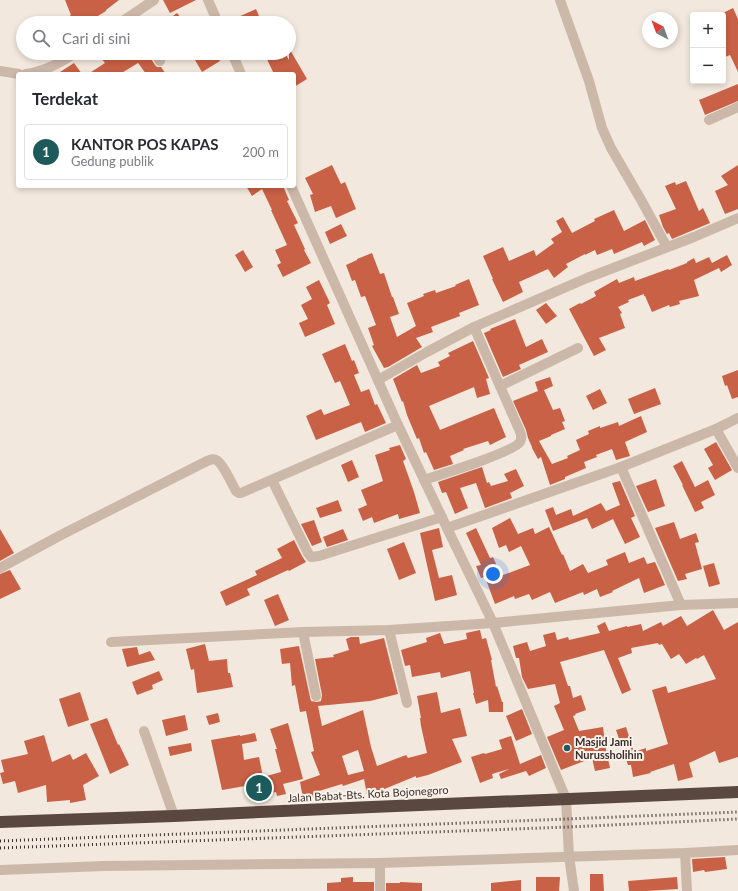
<!DOCTYPE html>
<html lang="id">
<meta charset="utf-8">
<style>
:root{--surface:#fff;--page:#f7f7f7;--text:#2b2b33;--muted:#7c7c81;--line:#e1e1e2;--accent:#1d5a5b}
body{margin:0;font-family:Lato,sans-serif;background:var(--page);color:var(--text)}
.controls{position:absolute;right:12px;top:12px;display:grid;overflow:hidden;border-radius:4px;box-shadow:0 2px 6px #0003}
.controls button{width:36px;height:36px;display:grid;place-items:center;padding:0;border:0;border-bottom:1px solid var(--line);background:var(--surface);color:var(--text);font:20px sans-serif}
.compass{position:absolute;left:642px;top:12px;width:36px;height:36px;border-radius:50%;background:var(--surface);box-shadow:0 2px 6px #0003;rotate:319deg}
.you{position:absolute;left:493px;top:574px;width:14px;height:14px;margin:-10px;border:3px solid #fff;border-radius:50%;background:#1a73e8;box-shadow:0 0 0 6px #1a73e833}
.badge{display:grid;place-items:center;width:26px;height:26px;border-radius:50%;background:var(--accent);color:#fff;font-size:13px;font-weight:700}
.pin{position:absolute;translate:-50% -50%;border:2px solid #fff;box-shadow:0 1px 4px #0006}
.list{margin:0;padding:0;list-style:none}
h2{display:flex;justify-content:space-between;align-items:center;height:52px;margin:0;padding:0 16px;font-size:17px}
h2 small{font-size:13px;font-weight:400;color:var(--muted)}
.list li{display:grid;grid-template-columns:26px 1fr auto;gap:12px;align-items:center;box-sizing:border-box;height:56px;margin:0 8px 8px;padding:0 8px;border:1px solid var(--line);border-radius:4px}
.list b{display:block;font-size:15px;white-space:nowrap}
.list p{margin:0;font-size:13px;white-space:nowrap;color:var(--muted)}
.list em{font-size:13px;font-style:normal;color:var(--muted)}
.icon{flex:none;width:22px;height:22px;fill:none;stroke:currentColor;stroke-width:2;stroke-linecap:round;stroke-linejoin:round}
.map{position:relative;flex:none;width:738px;height:891px;overflow:hidden}
.search{position:absolute;background:var(--surface);box-shadow:0 2px 6px #0003;left:16px;top:16px;width:280px;height:44px;display:flex;align-items:center;gap:10px;box-sizing:border-box;padding:0 14px;border-radius:22px;color:var(--muted);font-size:15px}
.panel{position:absolute;background:var(--surface);box-shadow:0 2px 6px #0003;left:16px;top:72px;width:280px;height:116px;border-radius:4px}
.map>svg:first-child{display:block}
.building{fill:#c96146;fill-rule:evenodd}
.lines{fill:none;stroke-linecap:round;stroke-linejoin:round}
.minor{stroke:#ccb8a9;stroke-width:10}
.highway{stroke:#5a4740;stroke-width:12}
.rail{stroke:#392d29;stroke-width:3;stroke-dasharray:1 3;stroke-linecap:butt}
.poi-dot{fill:#1d5a5b;stroke:#faf2ea;stroke-width:1.5}
.labels{text-anchor:middle;stroke-width:4;stroke-linejoin:round;paint-order:stroke}
.poi-label{font-size:11px;font-weight:bold;fill:#392d29;stroke:#faf2ea;text-anchor:start}
.street-label{font-size:11px;fill:#392d29;stroke:#faf2ea}
</style>
<div class="map">
<svg width="738" height="891" viewBox="0 0 738 891">
<rect width="100%" height="100%" fill="#f3e8dd"/>
<!-- building -->
<g class="building">
<path d="M65,0H119L106,10V11L93,19L95,23H59L71,15Z"/>
<path d="M163,0H196L170,13Z"/>
<path d="M733,8L738,19V72L730,55L723,58V13Z"/>
<path d="M256,9L262,23H225Z"/>
<path d="M177,13L185,23H174L170,18Z"/>
<path d="M289,48L307,79L294,87V74H274L264,53H285L289,60Z"/>
<path d="M108,53H113L115,56L120,53H149V56L155,65L157,67H161L166,74H146L139,64L138,63L120,74H88L105,63L101,58Z"/>
<path d="M191,53H216L220,61L202,72Z"/>
<path d="M74,63L82,74H57Z"/>
<path d="M738,84V101L705,115L699,100Z"/>
<path d="M332,165L341,184L345,182L356,209L336,218L331,206L315,212L310,195L313,194L305,178Z"/>
<path d="M738,165V209L725,214L715,191L728,185L721,176Z"/>
<path d="M686,181L699,211L703,208L710,223L672,239L669,233L667,234L663,227L659,215L676,209L665,186L675,182L676,185Z"/>
<path d="M246,186H283L289,200L287,201L298,223L294,225L305,249L304,250L311,263L283,277L277,265L281,263L275,250L287,245L271,210H272L262,189L252,196Z"/>
<path d="M614,210L624,231L645,220L655,240L644,246L642,242L614,254L612,249L597,255L595,250L585,255V254L566,264L568,267L554,278L548,269L519,282L523,292L503,302L492,279H493L483,256L503,247L509,261L534,250L536,256L554,243L551,239L562,232L556,221L563,217L572,233L595,221L594,219Z"/>
<path d="M341,224L347,236L330,244L325,232Z"/>
<path d="M243,250L253,267L245,272L235,255Z"/>
<path d="M372,253L380,274L384,273L392,297H393L399,314L390,317L397,337L416,326L407,303L424,296L423,294L435,290L436,293L456,286L455,285L469,279L479,305L459,313L460,316L431,327L433,332L416,338L422,347L388,367L384,368L372,346L374,345L368,328L376,325L365,296L361,297L355,280L352,281L346,265L357,260V259Z"/>
<path d="M727,255L732,265L721,272L719,268L694,280L699,296L679,301L680,304L670,307L669,305L652,312L645,296H644V294L628,300L629,302L618,307L622,313L620,314L625,328L599,338L606,350L594,356L569,309L580,303L581,304L596,296L594,292L617,279L619,283L634,277L635,281L668,269L669,270L687,263V262L694,258L696,263L709,257L712,263Z"/>
<path d="M319,280L330,303L327,305L335,324L305,337L299,323L308,319L301,305L312,299L306,287Z"/>
<path d="M546,303L557,316L546,324L536,310Z"/>
<path d="M515,319L526,347L542,339L548,352L519,365L521,369L503,377L484,333L491,330L490,329Z"/>
<path d="M473,341L489,378L486,379L490,394L477,398L474,387L429,406L440,430L457,423L494,408L506,437L490,445L488,441L463,449L464,450L450,456L453,464L434,470L426,452L424,453L419,438L417,439L407,415L403,401L402,402L393,379L417,365L421,373L440,366L438,362L450,356L448,353Z"/>
<path d="M345,344L352,361L354,360L359,373L354,375L361,392L369,389L375,405L377,404L386,423L365,432L361,422L316,440L306,416L321,409L324,415L350,405L340,381L335,383L322,354Z"/>
<path d="M738,370V397L732,399L727,385L725,386L722,376Z"/>
<path d="M550,377L553,386L544,390L553,410L560,408L565,421L562,422L565,429L551,435V436L539,441L552,464L568,458L567,456L580,450L576,440L589,434L588,431L600,426V428L618,422L619,426L641,416L647,432L625,442L630,456L616,460L612,449L596,455L597,457L584,462L586,468L565,477V479L550,485L541,457L538,459L532,448V447L528,438L526,430L513,401L538,391L535,382Z"/>
<path d="M655,388L661,404L634,414L628,399Z"/>
<path d="M600,389L607,403L593,410L586,396Z"/>
<path d="M716,442L732,470L715,480L708,468L713,465L704,449Z"/>
<path d="M400,445L406,459L403,461L414,492L420,513L399,519L398,514L374,523L372,517L363,521L358,509L367,505L361,490L383,481L375,455L390,450L389,448Z"/>
<path d="M352,460L359,477L348,482L341,465Z"/>
<path d="M682,461L695,487L708,480L715,495L701,502L704,508L695,512L682,485H683L673,466Z"/>
<path d="M482,467L487,483L489,482L491,486L508,481L504,474L516,469L524,486L510,493L512,498L485,508L476,483L460,488L468,508L455,514L446,492L442,493L438,482Z"/>
<path d="M656,479L665,506L648,512L636,486Z"/>
<path d="M620,481L635,516L631,518L640,537L625,544L613,519L592,529L587,518L553,531L545,510L553,507L556,515L571,509L573,516L601,503L606,511L620,505L612,483Z"/>
<path d="M338,500L342,511L320,518L316,508Z"/>
<path d="M510,518L518,534L533,528L535,534L549,527L562,555L563,554L570,571L583,564L588,573L608,565L606,560L625,552L629,563L644,557L647,564L655,562L665,585L644,593L639,578L612,591L613,592L600,597L597,589L584,595L583,592L555,603L550,592L532,600L529,594L515,599L514,596L495,604L485,577L481,578L476,566L481,565L466,533L476,528L490,558L493,557L500,573L502,572L503,575L530,565L521,546L509,552L506,545L499,548L492,528Z"/>
<path d="M314,520L322,542L312,546L301,524Z"/>
<path d="M674,522L680,539L696,533L699,542L695,543L702,569L685,574L687,579L678,581L655,528Z"/>
<path d="M439,528L443,547L432,550L439,578L452,575L457,595L435,601L420,533Z"/>
<path d="M0,529L14,553L0,561Z"/>
<path d="M343,529L348,540L327,547L323,537Z"/>
<path d="M294,540L302,556L306,562L289,571L288,570L247,589L250,595L226,606L220,592L257,575L255,571L282,558L277,549Z"/>
<path d="M404,542L416,573L399,580L387,549Z"/>
<path d="M714,563L720,584L709,587L703,566Z"/>
<path d="M10,570L21,589L0,599V574Z"/>
<path d="M278,594L289,620L275,626L264,600Z"/>
<path d="M713,610L724,630L738,622V757L719,763L715,751L689,763L693,777L678,781L674,764L650,772L651,773L633,777L631,765H628L616,730L626,727L634,752L646,748V751L668,744L652,690L666,686L668,693L716,679L704,655L697,659L696,658L686,664L679,654L671,659L662,644L659,645L658,643L631,648L632,653L618,658L631,690L622,694L604,650L560,662L568,686H570L573,698L581,695L586,710L575,714L576,715L573,716L579,731L603,727L606,750L610,768L595,771L592,758L561,770L547,737L564,730L554,706L560,703L555,684L528,689L522,677L519,658H516L513,646L527,642L530,651L546,646L543,635L555,632L557,640L568,637L569,640L600,633L597,626L605,622L609,631L627,626V627L641,624L643,631L661,622L663,626L681,616L687,626Z"/>
<path d="M480,630L482,639L486,638L492,660H491L496,687L497,686L502,702H503V712H489L488,700L476,704L473,693H474L470,671L441,678L440,672L412,677L410,665L405,666L401,650L427,642L426,638L440,633L444,644L467,639L466,633Z"/>
<path d="M351,637H359L360,644L384,638L398,694L370,701L318,706L322,726L363,710L371,747L377,766L406,755L408,758L427,753L421,726L420,718H421L417,696L437,692L441,713L460,708L467,736L452,739L462,762L428,775L416,778V776L382,790L383,791L367,795L364,779L343,786L342,784L319,791L320,796L303,798L300,782L320,775L311,752L314,751L306,711L300,712L295,685L292,686L290,663L282,664L280,649L299,646L310,697L311,701L317,702L321,701L322,695L315,659L334,657L333,655L349,650L346,639ZM358,750L364,771L348,775L342,756Z"/>
<path d="M205,644L209,661L227,659L228,673H230L233,687L216,690L197,693L194,669L191,670L186,649Z"/>
<path d="M137,647L139,655L150,651L155,660L127,667L122,649Z"/>
<path d="M159,671L163,680L152,685L153,689L137,695L132,682Z"/>
<path d="M80,692L89,720L68,727L59,699Z"/>
<path d="M522,709L532,734L516,741L506,716Z"/>
<path d="M218,713L220,722L209,725L206,716Z"/>
<path d="M185,715L188,730L166,736L162,720Z"/>
<path d="M107,718L118,745L119,744L129,765L110,774L90,724Z"/>
<path d="M288,723L303,779L283,784L286,794L277,796L276,792L253,797L251,785L222,790L211,740L240,735V736L255,733L257,741L242,744L244,760L259,757L263,777L281,772L275,749H277L270,729Z"/>
<path d="M44,735L52,762L70,754L73,760L86,753L99,776L83,785L86,800L70,803V800L47,802L46,785L18,793L15,781L3,784L0,773L4,772L1,760L28,754L24,741Z"/>
<path d="M511,736L520,764L541,755L546,768L529,776L526,771L501,779L499,774L509,769L492,774L493,778L480,783L471,757L484,753L485,754L502,749L499,740Z"/>
<path d="M191,743L192,751L170,756L168,747Z"/>
<path d="M725,857L727,869L705,872L704,870L693,872L692,859Z"/>
<path d="M590,874H603L604,891H590Z"/>
<path d="M353,877V882H374V891H327V883L341,882V878Z"/>
<path d="M536,877H560L559,891H536Z"/>
<path d="M677,877L678,889L646,891H629L628,881Z"/>
<path d="M521,880V891H491V883Z"/>
<path d="M400,882L422,883V891H386V883H400Z"/>
</g>
<g class="lines">
<!-- minor -->
<g class="minor">
<path d="M208,0L218,23"/>
<path d="M560,0L589,81L602,128L611,148L640,198L667,247"/>
<path d="M120,23L154,0"/>
<path d="M155,53L160,61"/>
<path d="M232,53L241,74"/>
<path d="M0,71L19,74"/>
<path d="M26,74C44,72 60,63 75,53"/>
<path d="M709,120L738,107"/>
<path d="M291,186L398,425L447,528L493,623L566,799L569,856L574,891"/>
<path d="M378,380L427,352L474,327L587,278L694,237L738,218"/>
<path d="M500,386L578,348"/>
<path d="M716,429L738,468"/>
<path d="M621,467L681,605"/>
<path d="M272,480L308,553L311,557L319,556L442,517"/>
<path d="M424,480C439,475 514,452 520,442C523,437 520,431 518,427L474,327"/>
<path d="M447,528L621,467L716,429L738,418"/>
<path d="M0,568L61,535L207,461C210,460 213,458 216,460C222,462 232,484 236,491L239,493H241L398,425"/>
<path d="M389,630L407,703"/>
<path d="M303,632L316,696"/>
<path d="M111,642L303,632L389,630L493,623L681,605L738,603"/>
<path d="M144,731L174,816"/>
<path d="M685,853L687,891"/>
<path d="M380,863V891"/>
<path d="M0,870L104,866L380,863L685,853L738,850"/>
</g>
<!-- highway -->
<path class="highway" d="M0,822L174,816L372,807L738,792"/>
<!-- rail -->
<g class="rail">
<path d="M0,841L567,819L738,812"/>
<path d="M0,848L568,827L738,819"/>
</g>
</g>
<!-- markers -->
<circle class="poi-dot" cx="567" cy="748" r="4"/>
<g class="labels">
<!-- poi labels -->
<g class="poi-label">
<text x="575" y="746">Masjid Jami<tspan x="575" dy="13">Nurussholihin</tspan></text>
</g>
<!-- street labels -->
<g class="street-label">
<text transform="translate(368 794) rotate(-3)" y="4">Jalan Babat-Bts. Kota Bojonegoro</text>
</g>
</g>
</svg>
<div class="controls">
<button>+</button>
<button>−</button>
</div>
<svg class="compass" viewBox="-18 -18 36 36"><path d="M0-13l5 13h-10z" fill="#e53935"/><path d="M0 13l5-13h-10z" fill="#7c7c81"/></svg>
<div class="you"></div>
<div class="pin badge" style="left:259px;top:788px">1</div>
<div class="search"><svg class="icon" aria-label="search" viewBox="0 0 24 24"><circle cx="10" cy="10" r="6"/><path d="M15 15l6 6"/></svg>Cari di sini</div>
<section class="panel">
<h2>Terdekat<small></small></h2>
<ul class="list">
<li><span class="badge">1</span><div><b>KANTOR POS KAPAS</b><p>Gedung publik</p></div><em>200 m</em></li>
</ul>
</section>
</div>
